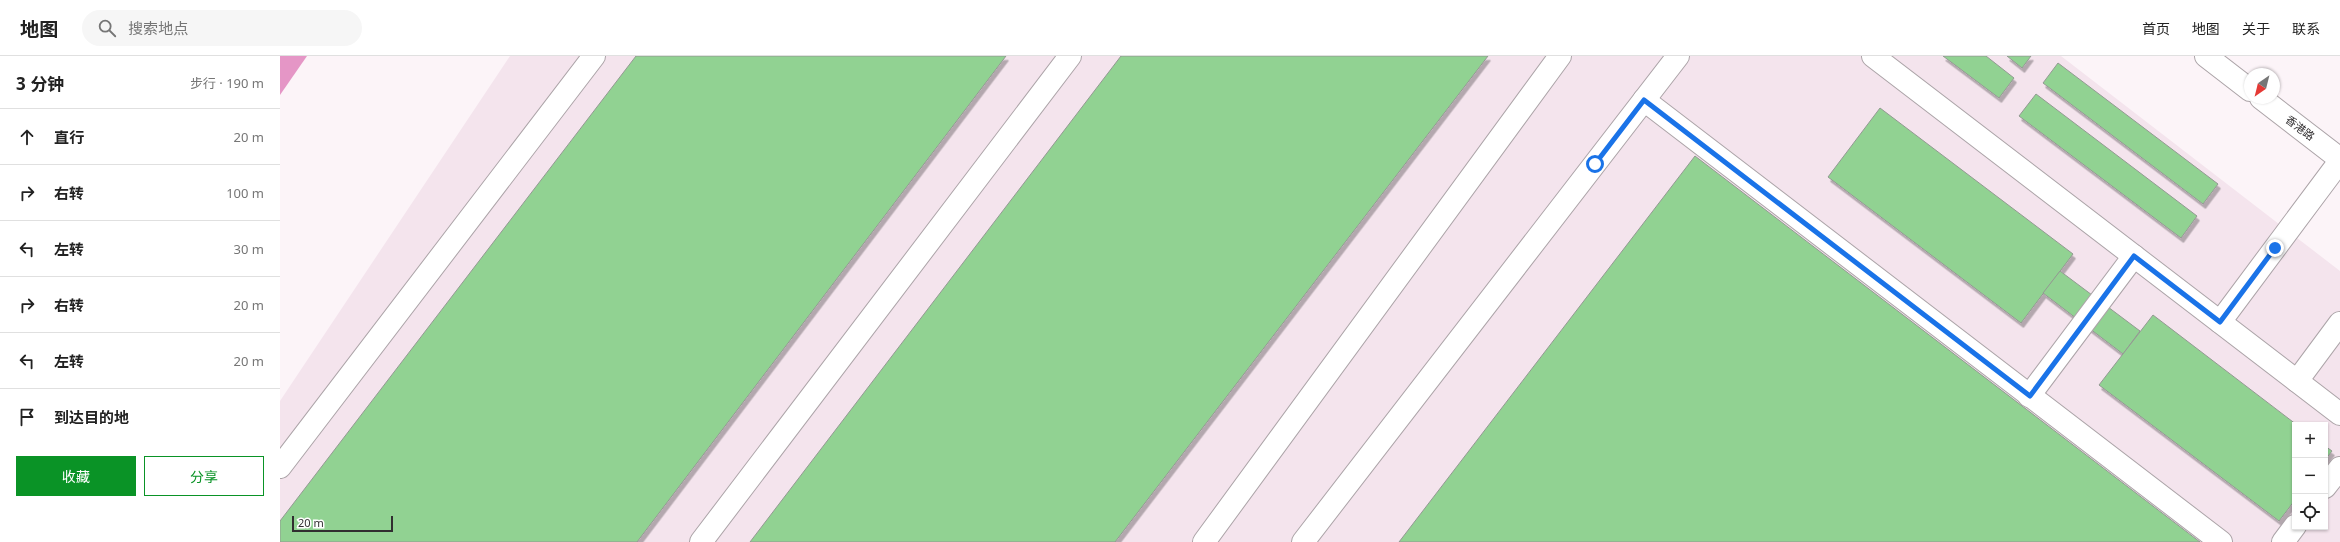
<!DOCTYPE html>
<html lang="zh">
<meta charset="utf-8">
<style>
:root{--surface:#fff;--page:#f6f6f6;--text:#222;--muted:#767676;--line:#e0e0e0;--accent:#0a9326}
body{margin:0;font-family:"Noto Sans","Noto Sans SC",sans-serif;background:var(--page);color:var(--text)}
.controls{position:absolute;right:12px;bottom:12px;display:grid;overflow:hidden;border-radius:0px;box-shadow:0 1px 3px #0004}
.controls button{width:36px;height:36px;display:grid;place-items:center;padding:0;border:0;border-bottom:1px solid var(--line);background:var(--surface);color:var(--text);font:20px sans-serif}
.compass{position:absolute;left:1964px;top:12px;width:36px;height:36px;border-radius:50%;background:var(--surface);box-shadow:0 1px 3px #0004;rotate:215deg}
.scale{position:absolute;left:12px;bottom:10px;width:101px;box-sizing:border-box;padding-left:4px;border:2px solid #312e30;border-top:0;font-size:11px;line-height:14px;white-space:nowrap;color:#312e30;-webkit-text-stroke:3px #fff;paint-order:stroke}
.stop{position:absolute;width:12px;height:12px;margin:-9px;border:3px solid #1a73e8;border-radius:50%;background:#fff}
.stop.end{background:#1a73e8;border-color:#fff;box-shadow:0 1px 4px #0008}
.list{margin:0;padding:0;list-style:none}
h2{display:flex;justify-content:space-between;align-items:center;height:52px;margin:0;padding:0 16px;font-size:17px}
h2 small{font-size:13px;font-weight:400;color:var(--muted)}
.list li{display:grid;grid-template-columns:26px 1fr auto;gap:12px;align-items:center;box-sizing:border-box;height:56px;padding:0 16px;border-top:1px solid var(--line)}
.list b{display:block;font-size:15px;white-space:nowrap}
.list em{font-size:13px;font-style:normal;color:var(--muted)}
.actions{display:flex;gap:8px;padding:12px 16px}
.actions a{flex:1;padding:9px 0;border:1px solid var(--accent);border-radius:0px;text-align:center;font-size:14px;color:var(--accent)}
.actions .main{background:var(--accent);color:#fff}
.icon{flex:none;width:22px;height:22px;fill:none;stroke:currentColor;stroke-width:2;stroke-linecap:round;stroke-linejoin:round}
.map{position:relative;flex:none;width:2060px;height:486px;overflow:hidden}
header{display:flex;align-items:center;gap:24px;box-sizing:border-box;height:56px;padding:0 20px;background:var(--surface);border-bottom:1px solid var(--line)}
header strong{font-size:19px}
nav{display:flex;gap:22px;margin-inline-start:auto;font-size:14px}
.search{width:280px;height:36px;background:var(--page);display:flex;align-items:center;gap:10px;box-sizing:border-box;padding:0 14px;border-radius:22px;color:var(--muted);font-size:15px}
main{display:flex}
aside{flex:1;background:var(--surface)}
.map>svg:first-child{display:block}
.built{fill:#f4e4ed;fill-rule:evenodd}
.water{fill:#e596c6}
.building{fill:#91d292;stroke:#939992;filter:url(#shadow)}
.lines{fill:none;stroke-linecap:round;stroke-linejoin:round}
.minor-casing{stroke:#aca4a8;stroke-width:24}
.minor{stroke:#fff;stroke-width:22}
.route{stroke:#1a73e8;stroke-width:5}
.labels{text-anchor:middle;stroke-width:3;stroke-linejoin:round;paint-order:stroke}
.street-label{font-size:11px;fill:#312e30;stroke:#fff}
</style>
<header>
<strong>地图</strong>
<div class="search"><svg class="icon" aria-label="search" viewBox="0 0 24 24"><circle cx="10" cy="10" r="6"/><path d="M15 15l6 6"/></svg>搜索地点</div>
<nav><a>首页</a><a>地图</a><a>关于</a><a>联系</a></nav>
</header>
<main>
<aside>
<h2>3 分钟<small>步行 · 190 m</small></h2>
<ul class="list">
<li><svg class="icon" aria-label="ahead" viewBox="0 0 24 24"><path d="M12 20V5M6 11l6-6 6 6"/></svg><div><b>直行</b></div><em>20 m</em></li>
<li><svg class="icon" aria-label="right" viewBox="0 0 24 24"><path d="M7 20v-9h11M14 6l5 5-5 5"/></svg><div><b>右转</b></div><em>100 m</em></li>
<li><svg class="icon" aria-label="left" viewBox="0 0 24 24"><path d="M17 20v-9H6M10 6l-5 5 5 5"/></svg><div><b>左转</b></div><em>30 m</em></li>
<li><svg class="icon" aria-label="right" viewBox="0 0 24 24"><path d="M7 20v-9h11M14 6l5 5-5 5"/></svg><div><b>右转</b></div><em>20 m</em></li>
<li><svg class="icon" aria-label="left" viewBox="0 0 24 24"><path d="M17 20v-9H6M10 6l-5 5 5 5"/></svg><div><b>左转</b></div><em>20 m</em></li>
<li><svg class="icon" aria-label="arrive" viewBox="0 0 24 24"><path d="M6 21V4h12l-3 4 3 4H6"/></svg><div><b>到达目的地</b></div></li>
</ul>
<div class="actions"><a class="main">收藏</a><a>分享</a></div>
</aside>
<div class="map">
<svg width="2060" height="486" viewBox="0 0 2060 486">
<defs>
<filter id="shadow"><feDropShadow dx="2.5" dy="4.5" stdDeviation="0" flood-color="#0004"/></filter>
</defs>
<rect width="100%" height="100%" fill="#fcf4f8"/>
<!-- built -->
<path class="built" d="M230,0H1781L2060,215V486H0V345ZM2015,369H2045V471H2015Z"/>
<!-- water -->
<path class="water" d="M0,0H27L0,39Z"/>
<!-- building -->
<g class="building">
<path d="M356,0H726L357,486H0V465Z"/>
<path d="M841,0H1208L835,486H470Z"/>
<path d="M1663,0H1706L1734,22L1719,42Z"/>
<path d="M1727,0H1751L1742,12Z"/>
<path d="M1778,7L1938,128L1923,148L1763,27Z"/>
<path d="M1756,38L1917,160L1901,182L1739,60Z"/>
<path d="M1600,52L1793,198L1741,267L1548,121Z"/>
<path d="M1415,100L1920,486H1119Z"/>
<path d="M1780,215L1860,275L1843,298L1763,237Z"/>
<path d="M1873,259L2017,369H2015V444L1999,465L1819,329Z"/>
<path d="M2045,390L2052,395L2045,404Z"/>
</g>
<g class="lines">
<!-- minor casing -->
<g class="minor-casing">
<g id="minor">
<path d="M1593,0L2060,358"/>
<path d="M1926,0L1970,34"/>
<path d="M1981,42L2060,103"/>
<path d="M1364,44L1941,486"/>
<path d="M1940,266L2060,105"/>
<path d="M2017,325L2060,267"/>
<path d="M1749,340L1854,200"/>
<path d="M0,411L314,0"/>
<path d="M2045,431L2060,412"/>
<path d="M421,486L790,0"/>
<path d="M924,486L1280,0"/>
<path d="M1023,486L1398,0"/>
<path d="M2003,486L2015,470"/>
</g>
</g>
<!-- minor -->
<use href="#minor" class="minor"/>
</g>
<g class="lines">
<!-- route -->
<path class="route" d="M1315,108L1364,44L1750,340L1854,200L1940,266L1995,192"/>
</g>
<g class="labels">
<!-- street labels -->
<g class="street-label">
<text transform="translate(2020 72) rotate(37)" y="4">香港路</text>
</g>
</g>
</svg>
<div class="controls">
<button>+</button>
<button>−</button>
<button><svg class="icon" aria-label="locate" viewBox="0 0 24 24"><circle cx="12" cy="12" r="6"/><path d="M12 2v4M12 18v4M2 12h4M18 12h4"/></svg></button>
</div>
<svg class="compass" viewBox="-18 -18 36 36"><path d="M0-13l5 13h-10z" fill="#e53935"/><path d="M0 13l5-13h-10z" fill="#767676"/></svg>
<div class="scale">20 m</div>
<div class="stop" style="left:1315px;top:108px"></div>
<div class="stop end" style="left:1995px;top:192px"></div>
</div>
</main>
